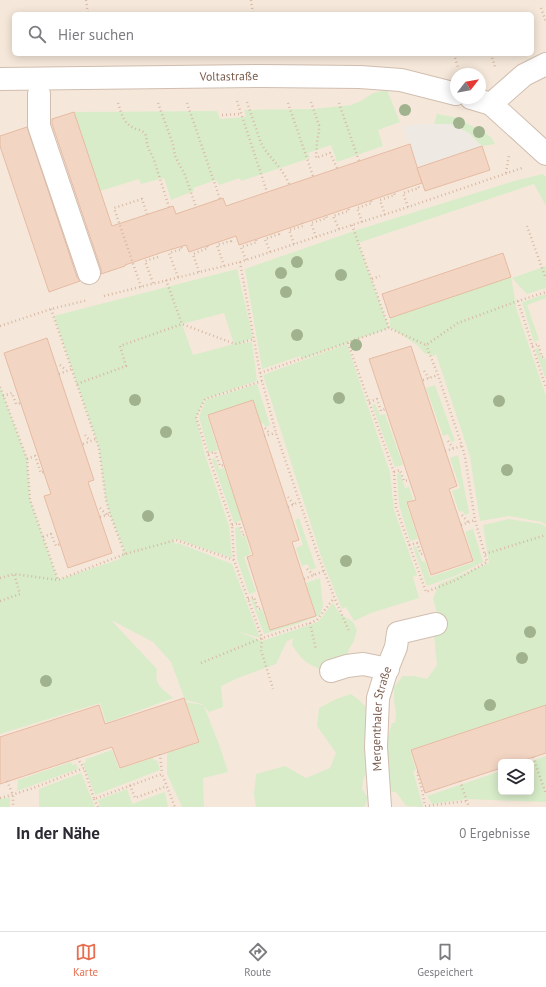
<!DOCTYPE html>
<html lang="de">
<meta charset="utf-8">
<style>
:root{--surface:#fff;--page:#f7f7f7;--text:#2b2b33;--muted:#7c7c81;--line:#e1e1e2;--accent:#e76f51}
body{margin:0;font-family:"PT Sans",sans-serif;background:var(--page);color:var(--text)}
.controls{position:absolute;right:12px;bottom:12px;display:grid;overflow:hidden;border-radius:6px;box-shadow:0 2px 10px #0003}
.controls button{width:36px;height:36px;display:grid;place-items:center;padding:0;border:0;border-bottom:1px solid var(--line);background:var(--surface);color:var(--text);font:20px sans-serif}
.compass{position:absolute;left:450px;top:68px;width:36px;height:36px;border-radius:50%;background:var(--surface);box-shadow:0 2px 10px #0003;rotate:59deg}
.list{margin:0;padding:0;list-style:none}
h2{display:flex;justify-content:space-between;align-items:center;height:52px;margin:0;padding:0 16px;font-size:17px}
h2 small{font-size:13px;font-weight:400;color:var(--muted)}
.icon{flex:none;width:22px;height:22px;fill:none;stroke:currentColor;stroke-width:2;stroke-linecap:round;stroke-linejoin:round}
.map{position:relative;flex:none;width:546px;height:807px;overflow:hidden}
.search{position:absolute;background:var(--surface);box-shadow:0 2px 10px #0003;left:12px;right:12px;top:12px;height:44px;display:flex;align-items:center;gap:10px;box-sizing:border-box;padding:0 14px;border-radius:6px;color:var(--muted);font-size:15px}
.sheet{height:124px;background:var(--surface)}
nav{display:flex;justify-content:space-around;align-items:center;box-sizing:border-box;height:56px;border-top:1px solid var(--line);background:var(--surface);font-size:11px;color:var(--muted)}
nav a{display:grid;justify-items:center;gap:2px}
nav .on{color:var(--accent)}
.map>svg:first-child{display:block}
.residential{fill:#f5e8da;fill-rule:evenodd}
.industrial{fill:#efe9e4}
.green{fill:#d8ecc9;fill-rule:evenodd}
.building{fill:#f3d5c3;stroke:#e6bba3}
.lines{fill:none;stroke-linecap:round;stroke-linejoin:round}
.minor-casing{stroke:#d1beb0;stroke-width:24}
.path{stroke:#d9b8a5;stroke-width:2.5;stroke-dasharray:1 3;stroke-linecap:butt}
.minor{stroke:#fff;stroke-width:22}
.tree{fill:#a0b28e}
.labels{text-anchor:middle;stroke-width:3.5;stroke-linejoin:round;paint-order:stroke}
.street-label{font-size:12px;fill:#7a5c4d;stroke:#fffaf3}
</style>
<div class="map">
<svg width="546" height="807" viewBox="0 0 546 807">
<rect width="100%" height="100%" fill="#fdf6ec"/>
<!-- residential -->
<path class="residential" d="M0,0H546V807H0ZM14,14H532V54H14ZM456,74H480V98H456ZM501,762H531V792H501Z"/>
<!-- industrial -->
<path class="industrial" d="M424,124H452L469,133L482,146L490,170L425,191L410,144L402,126Z"/>
<!-- green -->
<g class="green">
<path d="M387,90L400,122L378,130L383,146L337,162L331,145L308,153L310,158L241,181L240,178L219,185L216,180L193,188L194,191L171,200L164,178L141,184L139,179L100,191L74,112L217,111L220,119L246,117L244,110L313,109L351,105L361,101L373,93Z"/>
<path d="M437,114L454,117L472,126L491,137L495,144L482,146L469,133L452,124H434Z"/>
<path d="M543,174L546,177V206L534,184L358,243L389,328L302,359L300,356L262,369L245,269L354,231L514,181Z"/>
<path d="M546,266V288L527,294L512,278Z"/>
<path d="M237,269L253,338L237,344L252,342L257,381L205,399L196,417L205,455L229,526L232,558L176,539L172,540L176,544L178,543L232,564L260,638L236,631L262,641L318,622L333,603L339,613L353,622L357,630L354,641L349,649L346,662L326,671C307,664 303,662 292,645L293,638L287,641L276,664L238,678L221,686L223,707L209,712L204,706L220,747L228,772L203,778L204,807H182L167,774V753L200,742L186,702L203,705L202,704L185,700L171,662L153,642L111,620L157,669C154,686 162,688 173,698L106,723L100,703L0,734V387L27,459L30,500L58,580L120,559L124,549L110,514L106,500L99,448L54,316ZM224,313L234,344L193,355L182,324Z"/>
<path d="M511,277L517,311L546,396V525L542,522L509,516L480,521L470,457L466,444L436,354L433,356L424,353L417,345L390,327V318Z"/>
<path d="M546,294V298L527,305L539,340L534,342L522,302Z"/>
<path d="M347,344L390,473L394,510L417,575L413,577L419,598L371,613L354,621L346,607L342,609L323,562L263,375Z"/>
<path d="M538,348L542,359L545,358L546,361V380L535,349Z"/>
<path d="M257,384L270,425L265,427L264,423L261,424L253,400L207,415L218,450L209,453L199,417L206,400Z"/>
<path d="M435,385L455,441L451,442L448,434L443,436L426,388Z"/>
<path d="M375,404L380,415L385,414L403,465L395,467L372,405Z"/>
<path d="M458,455L469,513L465,515L463,511L459,512L452,491L460,488L450,458Z"/>
<path d="M215,458L219,469L224,468L242,520L234,523L212,459Z"/>
<path d="M400,473L405,488L409,487L413,499L406,502L418,539L410,541L399,505L397,474Z"/>
<path d="M299,518L316,568L310,570L308,564L302,566L296,548L303,545L295,520Z"/>
<path d="M509,519L541,524L546,527V566L543,564L546,566V705L410,750L416,770L413,771L423,807L406,806L396,792L381,791L379,772L388,768V737L392,723H395L396,714L394,700V687L403,676H414L427,679L437,665L434,635L441,627L433,599L439,584L489,563L483,525Z"/>
<path d="M239,527L242,537L245,536L251,554L244,557L256,592L249,594L237,559L235,528Z"/>
<path d="M473,529L483,562L455,576L427,586L413,547L416,546L422,562L425,561L430,577L474,562L465,532Z"/>
<path d="M320,578L323,606L320,615L297,624L264,634L251,599L253,598L258,611L262,609L270,630L316,616L306,583Z"/>
<path d="M351,694L360,701L375,717L368,768L363,780L362,789L368,798L364,807H256L254,795L256,774L285,766L306,778L330,768L336,753L317,726L319,708L336,699Z"/>
<path d="M112,750L119,769L153,758L154,761L157,760L160,770L95,795L83,763L86,762V759Z"/>
<path d="M546,756V802L466,799L432,804L427,796L501,771V792H531V762H529Z"/>
<path d="M71,762L72,765L76,764L78,769L17,791L18,780Z"/>
<path d="M81,773L95,807H39V789Z"/>
<path d="M127,789L132,804L165,792L168,807H100L98,800Z"/>
<path d="M10,797V807H0V799Z"/>
</g>
<!-- building -->
<g class="building">
<path d="M74,112L112,226L173,206L176,214L223,198L226,206L410,144L422,183L239,245L236,236L189,252L186,245L163,252L125,265V266L101,274V269L52,124V119Z"/>
<path d="M27,127L77,277L80,281L49,292L0,146V136Z"/>
<path d="M482,146L490,170L425,191L417,168Z"/>
<path d="M503,253L511,277L390,318L382,294Z"/>
<path d="M47,338L94,480L88,482L112,553L68,568L44,496L51,494L4,353Z"/>
<path d="M411,346L457,486L449,489L473,561L431,575L407,502L416,500L369,359Z"/>
<path d="M253,400L299,540L292,542L316,616L270,630L247,557L253,555L208,415Z"/>
<path d="M184,698L199,742L120,768L112,747L0,784V737L99,705L105,724Z"/>
<path d="M546,705V753L518,762H501V768L425,793L411,750Z"/>
</g>
<g class="lines">
<!-- minor casing -->
<g class="minor-casing">
<g id="minor">
<path id="s1" d="M0,79L262,76L360,77L401,80L456,94"/>
<path d="M39,94V126L89,273"/>
<path d="M471,98L491,104L546,154"/>
<path d="M491,104L524,75L546,64"/>
<path d="M331,671L347,666L363,664L388,669"/>
<path id="s2" d="M380,807L376,747L378,698L386,672L396,647L398,633L436,624"/>
</g>
</g>
<!-- path -->
<g class="path">
<path d="M86,0L88,14"/>
<path d="M251,0L253,14"/>
<path d="M541,8L546,22"/>
<path d="M454,54L458,68"/>
<path d="M491,54L495,67"/>
<path d="M237,101L267,192"/>
<path d="M247,102L261,143C269,158 283,168 289,184"/>
<path d="M311,102L319,125V131L317,142L316,158L330,153L337,168"/>
<path d="M118,103C121,112 123,122 132,127C136,130 142,129 145,134C147,137 146,140 147,143C148,150 152,154 154,160L169,207"/>
<path d="M158,103L173,144L175,156L185,175L196,207"/>
<path d="M187,103L220,199"/>
<path d="M288,103L313,176"/>
<path d="M339,103L359,161"/>
<path d="M222,115L241,114"/>
<path d="M506,173L509,155"/>
<path d="M408,207L403,193L419,188L418,184"/>
<path d="M385,215L380,200L395,195L394,193"/>
<path d="M362,222L357,208L372,203L371,200"/>
<path d="M352,225L389,328L426,345L458,323L515,302L546,292"/>
<path d="M527,226L546,279"/>
<path d="M339,229L333,216L349,211L348,208"/>
<path d="M316,237L311,223L327,218L326,216"/>
<path d="M294,244L289,230L303,226L302,223"/>
<path d="M270,252L265,239L279,234L278,232"/>
<path d="M246,260L241,247L257,242L256,239"/>
<path d="M240,262L260,373L276,433L319,558L335,599L349,631"/>
<path d="M224,266L217,245L231,241L230,238"/>
<path d="M199,272L193,254L208,248L207,246"/>
<path d="M178,277L169,253L182,249L181,246"/>
<path d="M372,279L380,276"/>
<path d="M166,280L182,324"/>
<path d="M153,283L145,261L158,257L157,254"/>
<path d="M141,287L114,208L142,199L147,214"/>
<path d="M104,296L240,262L352,225L408,207L522,168"/>
<path d="M518,301L546,388"/>
<path d="M51,309L99,448L106,500L110,514L125,554"/>
<path d="M0,326L51,309L88,300"/>
<path d="M348,343L394,472L396,507L426,592L456,580L487,562L475,520L465,457L462,446L438,375L426,345"/>
<path d="M532,346L538,344L542,357L545,356"/>
<path d="M60,365L66,370"/>
<path d="M424,371L429,378"/>
<path d="M260,373L389,328"/>
<path d="M59,374L72,369"/>
<path d="M423,380L438,375"/>
<path d="M262,381L205,399L196,417L208,454L232,525L234,560L262,638L261,650L273,689"/>
<path d="M77,384L126,366L120,346L182,324L235,344L255,339"/>
<path d="M0,387L27,459L30,500L58,580"/>
<path d="M3,396L12,393L16,404L21,403"/>
<path d="M369,402L377,399L381,411L385,409"/>
<path d="M265,428L270,434"/>
<path d="M85,435L90,441"/>
<path d="M264,436L276,433"/>
<path d="M448,441L453,448"/>
<path d="M83,444L96,439"/>
<path d="M445,451L462,446"/>
<path d="M208,454L215,452L220,466L224,465"/>
<path d="M27,459L35,456L41,473L44,472"/>
<path d="M394,472L400,470L404,481L409,480"/>
<path d="M288,497L294,505"/>
<path d="M288,507L299,502"/>
<path d="M100,508L107,515"/>
<path d="M462,515L468,522"/>
<path d="M100,517L110,514"/>
<path d="M232,525L239,523L243,535L246,533"/>
<path d="M461,525L475,520"/>
<path d="M43,537L51,534L56,546L60,544"/>
<path d="M409,545L417,543L421,554L424,553"/>
<path d="M485,554L546,535"/>
<path d="M307,569L314,575"/>
<path d="M0,578L14,574L58,580L125,554L176,540L234,560"/>
<path d="M304,579L324,571"/>
<path d="M248,599L254,597L258,609L263,608"/>
<path d="M0,601L20,594L14,574"/>
<path d="M310,623L316,650"/>
<path d="M201,663L262,638L310,623L317,620L334,598"/>
<path d="M160,754L162,774"/>
<path d="M533,757L546,794"/>
<path d="M77,758L84,768"/>
<path d="M418,772H417L422,790L425,806L467,801"/>
<path d="M7,781L13,795V807"/>
<path d="M460,781L469,807"/>
<path d="M130,785L135,798L167,786"/>
<path d="M0,798C29,791 56,779 84,768L94,799L162,774L175,807"/>
<path d="M94,799L98,807"/>
</g>
<!-- minor -->
<use href="#minor" class="minor"/>
</g>
<!-- trees -->
<g class="tree">
<circle cx="405" cy="110" r="6"/>
<circle cx="459" cy="123" r="6"/>
<circle cx="479" cy="132" r="6"/>
<circle cx="297" cy="262" r="6"/>
<circle cx="281" cy="273" r="6"/>
<circle cx="341" cy="275" r="6"/>
<circle cx="286" cy="292" r="6"/>
<circle cx="297" cy="335" r="6"/>
<circle cx="356" cy="345" r="6"/>
<circle cx="339" cy="398" r="6"/>
<circle cx="135" cy="400" r="6"/>
<circle cx="499" cy="401" r="6"/>
<circle cx="166" cy="432" r="6"/>
<circle cx="507" cy="470" r="6"/>
<circle cx="148" cy="516" r="6"/>
<circle cx="346" cy="561" r="6"/>
<circle cx="530" cy="632" r="6"/>
<circle cx="522" cy="658" r="6"/>
<circle cx="46" cy="681" r="6"/>
<circle cx="490" cy="705" r="6"/>
</g>
<g class="labels">
<!-- street labels -->
<g class="street-label">
<text dy="4" stroke="none"><textPath href="#s1" startOffset="229">Voltastraße</textPath></text>
<text dy="4" stroke="none"><textPath href="#s2" startOffset="89">Mergenthaler Straße</textPath></text>
</g>
</g>
</svg>
<div class="controls">
<button><svg class="icon" aria-label="layers" viewBox="0 0 24 24"><path d="M12 4l9 5-9 5-9-5zM3 14l9 5 9-5"/></svg></button>
</div>
<svg class="compass" viewBox="-18 -18 36 36"><path d="M0-13l5 13h-10z" fill="#e53935"/><path d="M0 13l5-13h-10z" fill="#7c7c81"/></svg>
<div class="search"><svg class="icon" aria-label="search" viewBox="0 0 24 24"><circle cx="10" cy="10" r="6"/><path d="M15 15l6 6"/></svg>Hier suchen</div>
</div>
<section class="sheet">
<h2>In der Nähe<small>0 Ergebnisse</small></h2>
<ul class="list">
</ul>
</section>
<nav>
<a class="on"><svg class="icon" aria-label="map" viewBox="0 0 24 24"><path d="M3 6l6-2 6 2 6-2v14l-6 2-6-2-6 2zM9 4v14M15 6v14"/></svg>Karte</a>
<a><svg class="icon" aria-label="directions" viewBox="0 0 24 24"><path d="M12 3l9 9-9 9-9-9zM9 14v-3h6M13 9l2 2-2 2"/></svg>Route</a>
<a><svg class="icon" aria-label="saved" viewBox="0 0 24 24"><path d="M7 4h10v16l-5-4-5 4z"/></svg>Gespeichert</a>
</nav>
